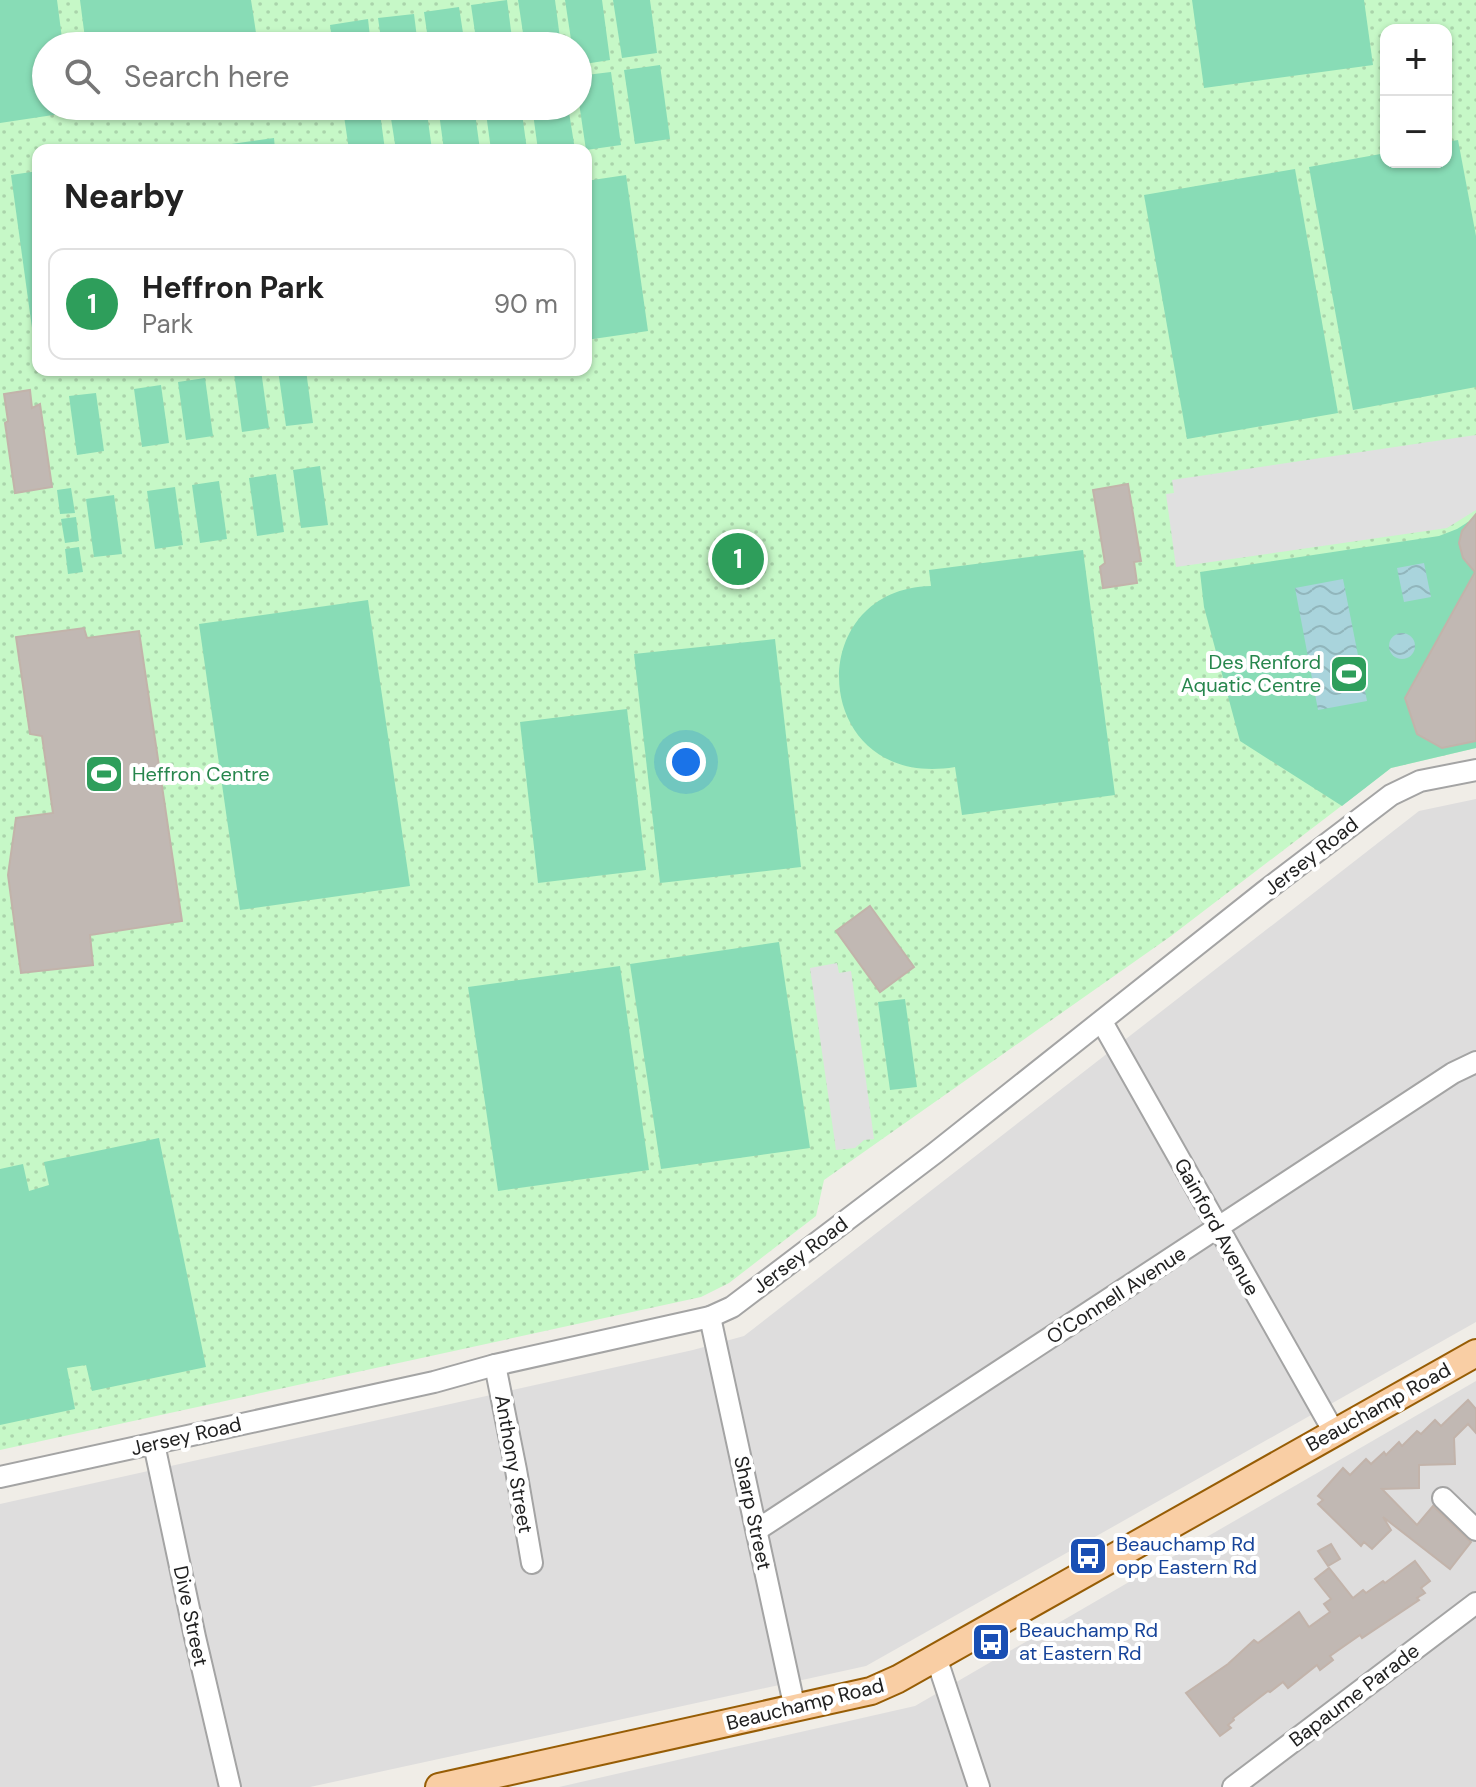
<!DOCTYPE html>
<meta charset="utf-8">
<style>
:root{--surface:#fff;--page:#f6f6f6;--text:#222;--muted:#767676;--line:#e0e0e0;--accent:#111827}
body{margin:0;font-family:"DM Sans",sans-serif;background:var(--page);color:var(--text)}
.controls{position:absolute;right:24px;top:24px;display:grid;overflow:hidden;border-radius:16px;box-shadow:0 2px 6px #0004}
.controls button{width:72px;height:72px;display:grid;place-items:center;padding:0;border:0;border-bottom:2px solid var(--line);background:var(--surface);color:var(--text);font:40px sans-serif}
.you{position:absolute;left:686px;top:762px;width:28px;height:28px;margin:-20px;border:6px solid #fff;border-radius:50%;background:#1a73e8;box-shadow:0 0 0 12px #1a73e833}
.badge{display:grid;place-items:center;width:52px;height:52px;border-radius:50%;background:var(--accent);color:#fff;font-size:26px;font-weight:700}
.pin{position:absolute;translate:-50% -50%;border:4px solid #fff;box-shadow:0 2px 8px #0006}
.list{margin:0;padding:0;list-style:none}
h2{display:flex;justify-content:space-between;align-items:center;height:104px;margin:0;padding:0 32px;font-size:34px}
h2 small{font-size:26px;font-weight:400;color:var(--muted)}
.list li{display:grid;grid-template-columns:52px 1fr auto;gap:24px;align-items:center;box-sizing:border-box;height:112px;margin:0 16px 16px;padding:0 16px;border:2px solid var(--line);border-radius:16px}
.list b{display:block;font-size:30px;white-space:nowrap}
.list p{margin:0;font-size:26px;white-space:nowrap;color:var(--muted)}
.list em{font-size:26px;font-style:normal;color:var(--muted)}
.icon{flex:none;width:44px;height:44px;fill:none;stroke:currentColor;stroke-width:2;stroke-linecap:round;stroke-linejoin:round}
.map{position:relative;flex:none;width:1476px;height:1787px;overflow:hidden}
.search{position:absolute;background:var(--surface);box-shadow:0 2px 6px #0004;left:32px;top:32px;width:560px;height:88px;display:flex;align-items:center;gap:20px;box-sizing:border-box;padding:0 28px;border-radius:44px;color:var(--muted);font-size:30px}
.panel{position:absolute;background:var(--surface);box-shadow:0 2px 6px #0004;left:32px;top:144px;width:560px;height:232px;border-radius:16px}
.map>svg:first-child{display:block}
.residential{fill:#dedddd}
.park{fill:url(#park-dots);fill-rule:evenodd}
.pitch{fill:#88dcb6}
.parking{fill:#e0e0e0}
.water{fill:url(#water-waves)}
.building{fill:#c1b8b3;stroke:#c2b3aa;stroke-width:2}
.lines{fill:none;stroke-linecap:round;stroke-linejoin:round}
.minor-casing{stroke:#a4a4a4;stroke-width:24}
.major-casing{stroke:#975d05;stroke-width:30}
.minor{stroke:#fff;stroke-width:20}
.major{stroke:#f9cea4;stroke-width:26}
.labels{text-anchor:middle;stroke-width:8;stroke-linejoin:round;paint-order:stroke}
.leisure-label{font-size:20px;fill:#27864d;stroke:#fff;text-anchor:end}
.street-label{font-size:20px;fill:#202020;stroke:#fff}
.transit-label{font-size:20px;fill:#164399;stroke:#fff;text-anchor:start}
</style>
<div class="map">
<svg width="1476" height="1787" viewBox="0 0 1476 1787">
<defs>
<pattern id="park-dots" width="8" height="8" patternUnits="userSpaceOnUse" patternTransform="scale(2)"><rect width="8" height="8" fill="#c6f8c7"/><path d="M2 2h.1M6 6h.1" fill="none" stroke="#aad4ab" stroke-width="1.8" stroke-linecap="round"/></pattern>
<pattern id="water-waves" width="16" height="10" patternUnits="userSpaceOnUse" patternTransform="scale(2)"><rect width="16" height="10" fill="#a9d4dc"/><path d="M0 5q4-4 8 0t8 0" fill="none" stroke="#91b6bc"/></pattern>
</defs>
<rect width="100%" height="100%" fill="#f0ede7"/>
<!-- residential -->
<g class="residential">
<path d="M1476,799V1322L866,1666L310,1787H0V1504L693,1350L744,1336L1419,811Z"/>
<path d="M1476,1381V1787H559L915,1706Z"/>
</g>
<!-- park -->
<path class="park" d="M0,0H1476V748L1391,768L1171,936L824,1180L816,1216L729,1283L701,1297L0,1450ZM1386,30H1446V162H1386ZM46,46H578V106H46ZM38,150H586V370H38Z"/>
<!-- pitch -->
<g class="pitch">
<path d="M0,0H57L63,46H46V106H72L73,112L0,123Z"/>
<path d="M80,0H251L258,46H86Z"/>
<path d="M507,0L513,46H477L471,5Z"/>
<path d="M518,0H555L561,46H525Z"/>
<path d="M565,0H602L610,60L578,65V46H572Z"/>
<path d="M613,0H650L657,53L622,58Z"/>
<path d="M1192,0H1364L1373,65L1204,88Z"/>
<path d="M459,7L465,46H429L424,12Z"/>
<path d="M414,14L418,46H382L378,18Z"/>
<path d="M368,19L371,46H333L330,25Z"/>
<path d="M660,65L670,139L635,144L624,70Z"/>
<path d="M611,72L621,145L586,150L578,96V76Z"/>
<path d="M368,106H379L385,150H349L343,109Z"/>
<path d="M389,106H426L432,150H396Z"/>
<path d="M438,106H474L480,150H444Z"/>
<path d="M485,106H521L527,150H491Z"/>
<path d="M532,106H568L575,150H538Z"/>
<path d="M274,138L275,150H189Z"/>
<path d="M1458,140L1476,236V387L1353,410L1309,167L1386,153V162H1446V142Z"/>
<path d="M1295,169L1338,413L1187,439L1144,195Z"/>
<path d="M38,171V356L36,357L11,175Z"/>
<path d="M626,175L648,331L586,340V181Z"/>
<path d="M261,370L269,428L242,432L234,373Z"/>
<path d="M278,370H306L313,423L286,426Z"/>
<path d="M205,378L213,436L186,440L178,382Z"/>
<path d="M161,385L169,443L142,447L134,389Z"/>
<path d="M96,393L104,451L77,455L69,396Z"/>
<path d="M320,466L328,525L301,528L293,470Z"/>
<path d="M276,474L284,532L257,536L249,478Z"/>
<path d="M219,481L227,539L200,543L192,485Z"/>
<path d="M175,487L183,545L155,549L147,491Z"/>
<path d="M71,488L75,513L60,514L57,490Z"/>
<path d="M114,495L122,554L94,557L86,499Z"/>
<path d="M76,517L79,541L65,543L61,519Z"/>
<path d="M1476,517V748L1391,768L1342,806L1240,741L1204,607L1200,572L1439,536L1457,529Z"/>
<path d="M79,547L83,572L68,574L65,549Z"/>
<path d="M1083,550L1115,795L962,815L955,767C811,791 799,589 931,586L929,570Z"/>
<path d="M368,600L410,886L240,910L199,624Z"/>
<path d="M775,639L801,867L660,883L634,654Z"/>
<path d="M627,709L646,870L538,883L520,722Z"/>
<path d="M779,942L810,1148L661,1169L630,964Z"/>
<path d="M620,966L649,1170L498,1191L468,987Z"/>
<path d="M905,999L917,1087L890,1090L878,1002Z"/>
<path d="M159,1138L206,1367L92,1391L86,1365L67,1368L75,1409L0,1425V1169L23,1164L29,1191L49,1185L44,1162Z"/>
</g>
<!-- parking -->
<g class="parking">
<path d="M1476,435V510L1447,528L1176,567L1166,494L1174,493L1172,480Z"/>
<path d="M837,963L839,973L851,971L874,1139L864,1140L855,1148L836,1150L810,968Z"/>
</g>
<!-- water -->
<g class="water">
<path d="M1424,563L1431,597L1404,602L1397,568Z"/>
<path d="M1343,579L1367,701L1318,710L1295,588Z"/>
<circle cx="1402" cy="646" r="13"/>
</g>
<!-- building -->
<g class="building">
<path d="M30,390L32,408L40,404L52,487L15,493L5,423L8,421L4,394Z"/>
<path d="M1128,484L1141,561L1134,562L1137,583L1103,588L1100,567L1105,563L1093,490Z"/>
<path d="M1476,514V741L1442,748L1417,734L1405,698L1475,572L1463,558L1459,543L1462,531Z"/>
<path d="M84,628L87,638L139,631L182,921L90,935L93,965L21,973L8,875L16,818L53,813L42,736L30,734L16,637Z"/>
<path d="M870,906L914,967L880,992L836,931Z"/>
<path d="M1468,1400L1476,1409V1433L1468,1424L1454,1438L1455,1464L1419,1465V1488L1382,1489L1417,1525L1433,1506L1471,1542L1450,1569L1383,1517L1391,1530L1372,1549L1364,1542L1361,1546L1318,1504L1323,1500L1318,1496L1343,1468L1350,1475L1366,1459L1371,1464L1384,1452L1386,1455L1399,1442L1402,1446L1417,1431L1421,1434L1435,1420L1441,1426Z"/>
<path d="M1331,1544L1340,1559L1328,1566L1318,1551Z"/>
<path d="M1415,1561L1430,1581L1421,1588L1425,1593L1417,1598L1419,1600L1362,1638L1360,1635L1330,1656L1333,1660L1320,1670L1317,1665L1288,1688L1283,1682L1270,1692L1268,1691L1233,1718L1234,1720L1228,1725L1231,1728L1220,1736L1186,1693L1228,1664L1254,1640L1258,1643L1299,1612L1309,1627L1330,1612L1324,1604L1331,1599L1315,1579L1329,1568L1353,1598L1363,1590L1366,1593L1383,1581L1385,1583Z"/>
</g>
<g class="lines">
<!-- minor casing -->
<g class="minor-casing">
<g id="minor">
<path d="M1102,1022L1334,1432"/>
<path d="M710,1317L795,1709"/>
<path d="M495,1365L516,1470L532,1563"/>
<path d="M154,1444L195,1637L230,1787"/>
<path d="M0,1477L434,1382L495,1365L710,1317L732,1307L935,1153L1265,891L1391,795L1420,781L1476,770"/>
<path d="M1443,1498L1476,1530"/>
<path d="M757,1530L1453,1073L1476,1062"/>
<path d="M936,1657L979,1787"/>
<path d="M1233,1787L1476,1603"/>
</g>
</g>
<!-- major casing -->
<g class="major-casing">
<path id="major" d="M439,1787L871,1691L898,1679L1476,1353"/>
</g>
<!-- minor -->
<use href="#minor" class="minor"/>
<!-- major -->
<use href="#major" class="major"/>
</g>
<!-- icons -->
<defs>
<g id="stadium-square" transform="scale(2)"><rect x="-9" y="-9" width="18" height="18" rx="4" fill="#2e9e5b" stroke="#fff"/><path d="M0-5a6.5 5 0 1 0 0 10a6.5 5 0 1 0 0-10ZM-3.5-1.8h7v3.6h-7Z" fill="#fff"/></g>
<g id="bus-square" transform="scale(2)"><rect x="-9" y="-9" width="18" height="18" rx="4" fill="#1a4fb4" stroke="#fff"/><path d="M-5-6H5V4H4V6H2V4H-2V6H-4V4H-5ZM-3.5-4V0h7V-4ZM-3.5 1.2v1.5H-2V1.2ZM2 1.2v1.5H3.5V1.2Z" fill="#fff"/></g>
</defs>
<g fill-rule="evenodd">
<use href="#stadium-square" x="1349" y="674"/>
<use href="#stadium-square" x="104" y="774"/>
<use href="#bus-square" x="1088" y="1556"/>
<use href="#bus-square" x="991" y="1642"/>
</g>
<g class="labels">
<!-- leisure labels -->
<g class="leisure-label">
<text x="1321" y="669">Des Renford<tspan x="1321" dy="23">Aquatic Centre</tspan></text>
<text x="132" y="781" text-anchor="start">Heffron Centre</text>
</g>
<!-- street labels -->
<g class="street-label">
<text transform="translate(1311 856) rotate(-38)" y="7">Jersey Road</text>
<text transform="translate(1217 1227) rotate(61)" y="7">Gainford Avenue</text>
<text transform="translate(800 1255) rotate(-37)" y="7">Jersey Road</text>
<text transform="translate(1116 1295) rotate(-33)" y="7">O'Connell Avenue</text>
<text transform="translate(1378 1407) rotate(-29)" y="7">Beauchamp Road</text>
<text transform="translate(186 1436) rotate(-13)" y="7">Jersey Road</text>
<text transform="translate(514 1464) rotate(80)" y="7">Anthony Street</text>
<text transform="translate(753 1513) rotate(78)" y="7">Sharp Street</text>
<text transform="translate(191 1616) rotate(78)" y="7">Dive Street</text>
<text transform="translate(1354 1695) rotate(-37)" y="7">Bapaume Parade</text>
<text transform="translate(805 1704) rotate(-14)" y="7">Beauchamp Road</text>
</g>
<!-- transit labels -->
<g class="transit-label">
<text x="1116" y="1551">Beauchamp Rd<tspan x="1116" dy="23">opp Eastern Rd</tspan></text>
<text x="1019" y="1637">Beauchamp Rd<tspan x="1019" dy="23">at Eastern Rd</tspan></text>
</g>
</g>
</svg>
<div class="controls">
<button>+</button>
<button>−</button>
</div>
<div class="you"></div>
<div class="pin badge" style="left:738px;top:559px;background:#2e9e5b">1</div>
<div class="search"><svg class="icon" aria-label="search" viewBox="0 0 24 24"><circle cx="10" cy="10" r="6"/><path d="M15 15l6 6"/></svg>Search here</div>
<section class="panel">
<h2>Nearby<small></small></h2>
<ul class="list">
<li><span class="badge" style="background:#2e9e5b">1</span><div><b>Heffron Park</b><p>Park</p></div><em>90 m</em></li>
</ul>
</section>
</div>
